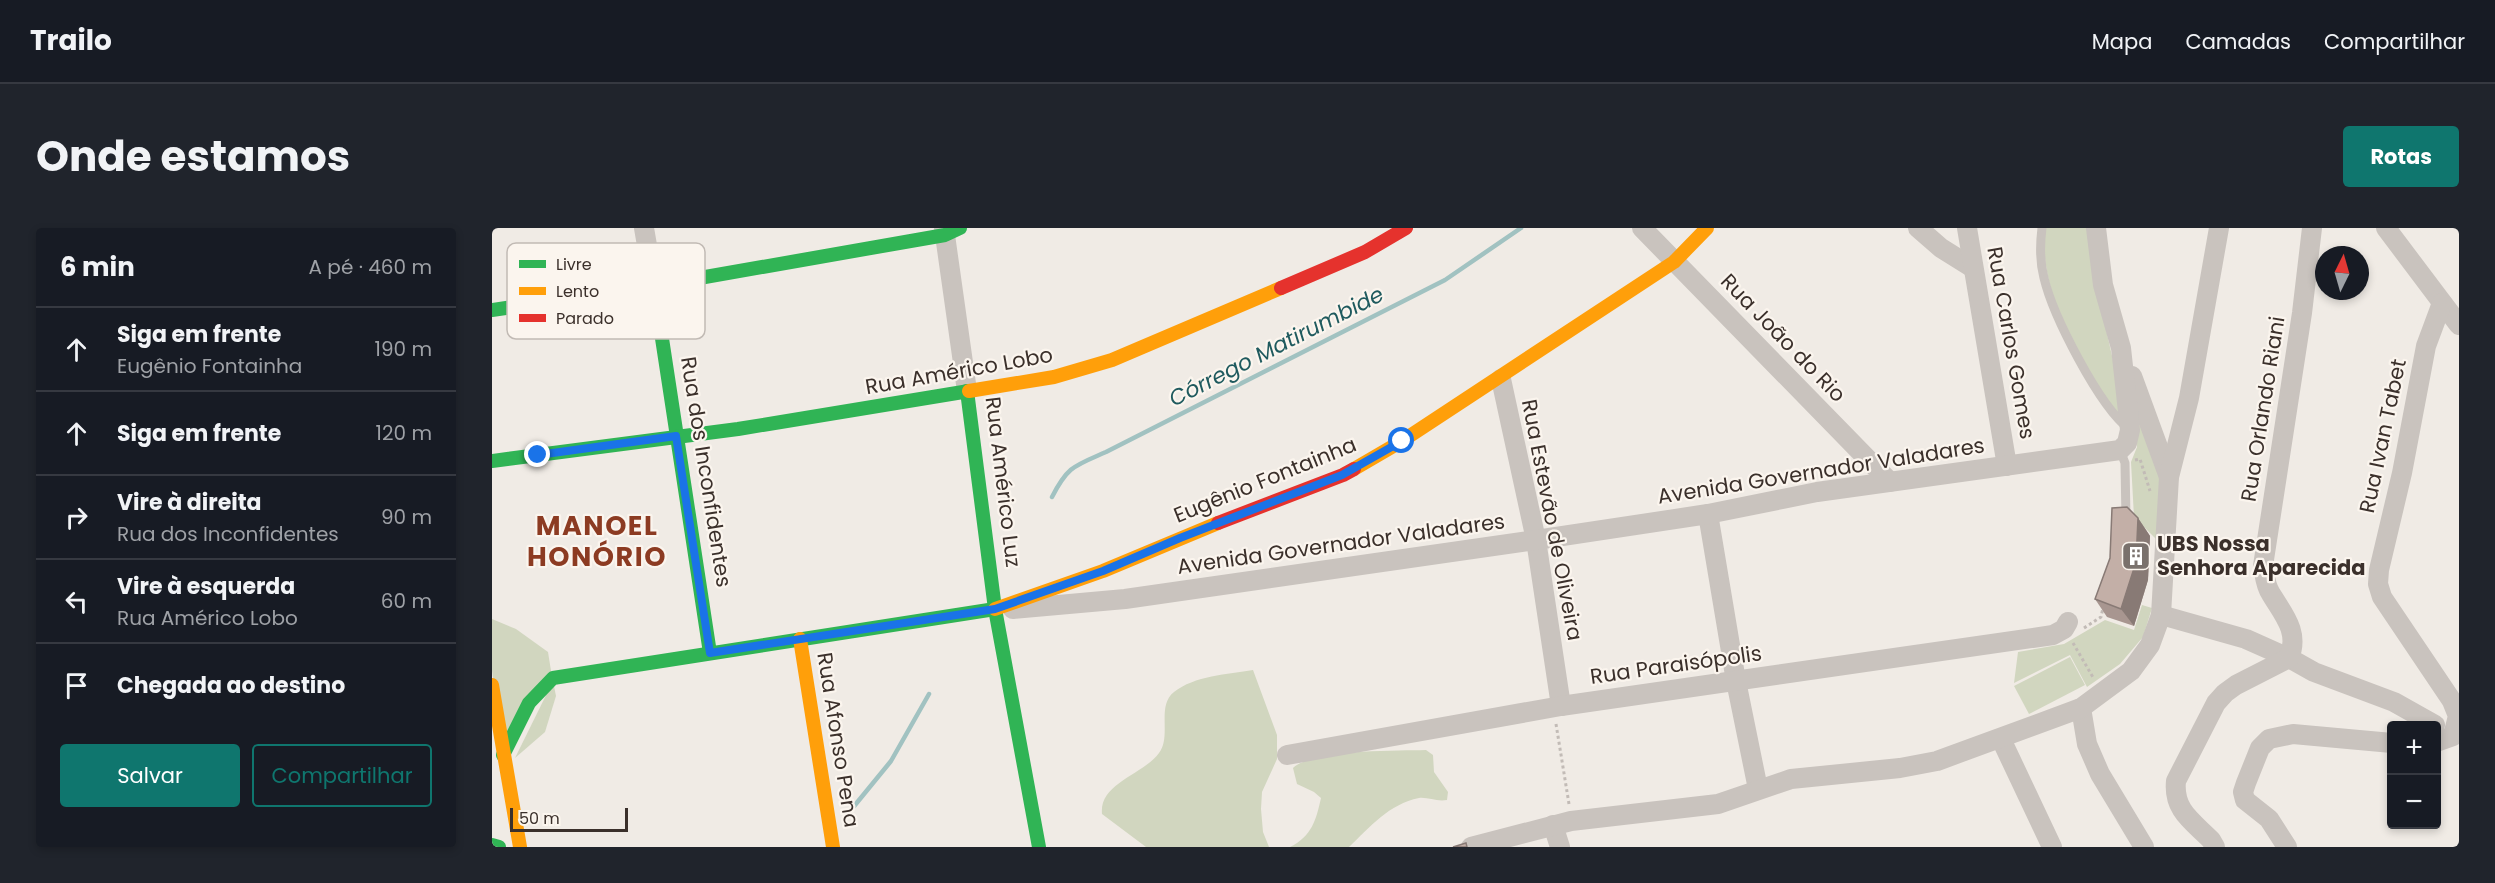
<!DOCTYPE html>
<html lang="pt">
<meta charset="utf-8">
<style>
:root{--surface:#171b24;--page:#20242c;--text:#f1f3f6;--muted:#9ea1a6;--line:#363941;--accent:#0f766e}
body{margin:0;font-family:Poppins,sans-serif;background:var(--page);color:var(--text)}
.controls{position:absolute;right:18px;bottom:18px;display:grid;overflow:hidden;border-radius:6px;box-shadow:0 3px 9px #0003}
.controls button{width:54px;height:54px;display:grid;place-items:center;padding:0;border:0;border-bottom:2px solid var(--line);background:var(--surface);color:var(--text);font:30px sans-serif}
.compass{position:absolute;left:1823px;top:18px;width:54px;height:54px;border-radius:50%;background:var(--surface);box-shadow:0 3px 9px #0003;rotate:5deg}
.scale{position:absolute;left:18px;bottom:15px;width:118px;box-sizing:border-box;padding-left:6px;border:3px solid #3b302b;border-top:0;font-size:16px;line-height:21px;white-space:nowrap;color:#3b302b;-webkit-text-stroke:4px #fbf5ee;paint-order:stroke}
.stop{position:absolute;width:18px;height:18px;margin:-14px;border:4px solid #1a73e8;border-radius:50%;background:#fff}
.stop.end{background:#1a73e8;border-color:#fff;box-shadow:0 2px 6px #0008}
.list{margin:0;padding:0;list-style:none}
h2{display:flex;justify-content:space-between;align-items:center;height:78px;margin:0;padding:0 24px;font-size:26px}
h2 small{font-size:20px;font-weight:400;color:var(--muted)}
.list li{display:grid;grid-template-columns:39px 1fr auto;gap:18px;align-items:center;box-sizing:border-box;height:84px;padding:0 24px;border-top:2px solid var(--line)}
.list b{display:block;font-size:22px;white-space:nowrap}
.list p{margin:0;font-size:20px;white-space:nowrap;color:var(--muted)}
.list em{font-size:20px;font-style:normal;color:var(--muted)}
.actions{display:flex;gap:12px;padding:18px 24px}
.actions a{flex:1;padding:14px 0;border:2px solid var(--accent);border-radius:6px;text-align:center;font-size:21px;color:var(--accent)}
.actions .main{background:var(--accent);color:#fff}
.icon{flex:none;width:33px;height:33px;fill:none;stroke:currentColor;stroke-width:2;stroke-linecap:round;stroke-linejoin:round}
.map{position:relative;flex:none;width:1967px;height:619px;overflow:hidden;border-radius:6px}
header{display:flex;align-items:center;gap:36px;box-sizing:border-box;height:84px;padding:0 30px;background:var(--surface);border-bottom:2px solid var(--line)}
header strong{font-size:28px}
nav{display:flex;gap:33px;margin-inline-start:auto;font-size:21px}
.intro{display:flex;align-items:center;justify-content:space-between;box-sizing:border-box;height:144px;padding:0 36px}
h1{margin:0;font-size:42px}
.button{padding:15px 27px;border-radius:6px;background:var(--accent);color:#fff;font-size:21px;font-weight:700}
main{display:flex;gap:36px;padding:0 36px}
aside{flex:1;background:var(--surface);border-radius:6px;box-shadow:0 3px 9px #0003}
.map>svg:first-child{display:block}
.green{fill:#d1d6bf}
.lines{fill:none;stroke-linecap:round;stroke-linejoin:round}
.stream{stroke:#a1c2c1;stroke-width:4.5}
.path{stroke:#c2bbb6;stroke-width:3;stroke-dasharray:3 3;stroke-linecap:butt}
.lane{stroke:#c9c3be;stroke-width:9}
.street{stroke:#c9c3be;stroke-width:20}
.fast{stroke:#30b455;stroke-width:14}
.slow{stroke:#ff9f0a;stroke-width:14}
.jam{stroke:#e5322d;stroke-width:14}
.wall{fill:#a89690}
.shaded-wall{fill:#887a75}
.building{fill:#c3afa7;stroke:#887a75;stroke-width:1.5}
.route{stroke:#1a73e8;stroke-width:8}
.labels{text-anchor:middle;stroke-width:4.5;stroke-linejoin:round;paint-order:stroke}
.street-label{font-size:21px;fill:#3b302b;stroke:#fbf5ee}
.poi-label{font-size:21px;font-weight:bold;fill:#3b302b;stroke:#fbf5ee;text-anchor:start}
.water-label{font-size:22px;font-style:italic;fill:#1f5a5e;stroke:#fbf5ee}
.district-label{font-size:27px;font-weight:bold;letter-spacing:1.5px;fill:#8c3b22;stroke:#fbf5ee}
.key{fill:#fbf5ee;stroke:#c1bab4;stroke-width:1.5}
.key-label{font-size:16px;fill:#3b302b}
</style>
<header>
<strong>Trailo</strong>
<nav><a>Mapa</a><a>Camadas</a><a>Compartilhar</a></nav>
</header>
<div class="intro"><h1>Onde estamos</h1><a class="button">Rotas</a></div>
<main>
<aside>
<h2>6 min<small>A pé · 460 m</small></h2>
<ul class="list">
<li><svg class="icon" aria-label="ahead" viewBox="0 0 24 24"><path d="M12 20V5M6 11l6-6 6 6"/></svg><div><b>Siga em frente</b><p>Eugênio Fontainha</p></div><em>190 m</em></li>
<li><svg class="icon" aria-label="ahead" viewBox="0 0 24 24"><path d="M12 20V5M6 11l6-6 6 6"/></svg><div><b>Siga em frente</b></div><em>120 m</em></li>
<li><svg class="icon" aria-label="right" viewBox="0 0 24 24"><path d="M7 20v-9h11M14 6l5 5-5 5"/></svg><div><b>Vire à direita</b><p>Rua dos Inconfidentes</p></div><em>90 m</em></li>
<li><svg class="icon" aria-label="left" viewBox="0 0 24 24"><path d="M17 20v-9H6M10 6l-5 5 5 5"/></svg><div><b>Vire à esquerda</b><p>Rua Américo Lobo</p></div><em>60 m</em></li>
<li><svg class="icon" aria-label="arrive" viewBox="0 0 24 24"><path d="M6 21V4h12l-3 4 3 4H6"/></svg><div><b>Chegada ao destino</b></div></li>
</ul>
<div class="actions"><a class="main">Salvar</a><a>Compartilhar</a></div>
</aside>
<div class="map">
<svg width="1967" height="619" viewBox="0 0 1967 619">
<rect width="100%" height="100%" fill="#f0ebe5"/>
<!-- green -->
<g class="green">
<path d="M1553,0H1598L1604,57L1634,190L1630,192C1592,143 1545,64 1553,0Z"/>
<path d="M1643,187L1671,241L1665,312L1642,289L1639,234L1645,219Z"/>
<path d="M1650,377L1660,380L1651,409L1628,436L1595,459L1578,427L1522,455L1526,424L1572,416L1613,392L1642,402Z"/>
<path d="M0,391L24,401L56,424L60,449L12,524L0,443Z"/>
<path d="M1578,429L1593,457L1537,486L1522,458Z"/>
<path d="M761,442L785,507V531L770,564L769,581L771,604L777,619H654L610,586C607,555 651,547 667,525C680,508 664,478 682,464C702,448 736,446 761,442Z"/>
<path d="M61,453L64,468L53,504L23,530Z"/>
<path d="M934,522L941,527L942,544L956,564L955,572C945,574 936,569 927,570C897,576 878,599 857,619H798C820,608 824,592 829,570L822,564L805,556L801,540C821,521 904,523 934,522Z"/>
</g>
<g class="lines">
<!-- stream -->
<g class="stream">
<path d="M560,269C576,238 582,238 614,224L953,52L1029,0"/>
<path d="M354,588L399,533L437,466"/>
</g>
<!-- path -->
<g class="path">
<path d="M1643,232L1648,231L1658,263"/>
<path d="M1592,400L1609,389L1611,380"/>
<path d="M1581,415L1602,451"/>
<path d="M1064,496L1077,576"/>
</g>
<!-- lane -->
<g class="lane">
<path d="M1550,0C1548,16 1548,35 1552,50C1561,88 1607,178 1637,201"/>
<path d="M1628,222L1633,235L1634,291"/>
</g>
<!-- street -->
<g class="street">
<path d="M152,0L162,58"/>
<path d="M452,0L475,163"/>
<path d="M1150,0L1398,254"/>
<path d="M1426,0L1449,20L1481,40"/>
<path d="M1475,0L1515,238"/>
<path d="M1894,0L1967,97"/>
<path d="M1640,148L1677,249"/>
<path d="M1009,151L1044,312L1069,478"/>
<path d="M1216,286L1244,453L1266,561"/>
<path d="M521,381L633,371L1044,312L1216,286L1325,264L1628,222L1635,215L1638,202L1629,120L1611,57L1604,0"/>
<path d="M1669,387L1754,411L1797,430L1822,444L1902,474L1943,497"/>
<path d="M1589,480L1595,516L1608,546L1652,619"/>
<path d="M1509,511L1560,619"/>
<path d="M1944,514L1961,508L1966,488L1960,473L1890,369L1886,356L1887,342L1910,245L1934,118L1950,75"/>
<path d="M795,527L1069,478L1561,407L1572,401L1576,394"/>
<path d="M1061,597L1068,619"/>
<path d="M979,619L1079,593L1226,576L1299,551L1408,540L1445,533L1589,480L1639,443L1658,417L1669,387L1677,249L1697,170L1727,0"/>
<path d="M1723,619L1719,612C1700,593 1681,582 1684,553L1724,475L1733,465L1744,457L1797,430C1808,404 1791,386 1779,366C1773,357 1773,348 1771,338L1810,85L1820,0"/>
<path d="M1795,619L1777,591L1753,572L1751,564L1754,555L1768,520L1777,511L1801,506L1900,515"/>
</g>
<!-- fast -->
<g class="fast">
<path d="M162,58L218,425"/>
<path d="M0,82L162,58L453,7L468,0"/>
<path d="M475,163L503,381L547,619"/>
<path d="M0,233L246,201L477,163"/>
<path d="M11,527L37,475L61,450L503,381"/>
<path d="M0,617L7,619"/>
</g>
<!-- slow -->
<g class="slow">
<path d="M477,163L562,149L620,132L789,60"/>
<path d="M862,241L910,213L1182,34L1215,0"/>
<path d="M503,381L611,343L726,295"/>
<path d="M308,411L341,619"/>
<path d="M0,457L28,619"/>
</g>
<!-- jam -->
<g class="jam">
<path d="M789,60L873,24L914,0"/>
<path d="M726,295L851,247L862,241"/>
</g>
</g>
<!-- wall -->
<path class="wall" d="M1646,290L1658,308L1656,352L1642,398L1615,389L1603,371L1618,330Z"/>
<!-- shaded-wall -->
<path class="shaded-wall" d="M1646,290L1658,308L1656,352L1642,398L1629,381Z"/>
<!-- building -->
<g class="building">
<path d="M1635,279L1646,290L1644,334L1629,381L1603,371L1618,330L1620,280Z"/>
<path d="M974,615L975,619H961Z"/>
</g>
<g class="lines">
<!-- route -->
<path class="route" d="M46,227L184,208L218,425L503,381L611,343L688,310L850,247L910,213"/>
</g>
<!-- icons -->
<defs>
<g id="building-square" transform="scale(1.5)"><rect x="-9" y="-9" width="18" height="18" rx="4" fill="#7a716c" stroke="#fbf5ee"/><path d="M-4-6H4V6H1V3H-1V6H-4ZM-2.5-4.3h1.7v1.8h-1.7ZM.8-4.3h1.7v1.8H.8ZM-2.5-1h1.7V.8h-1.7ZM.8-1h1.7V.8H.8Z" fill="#fff"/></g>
</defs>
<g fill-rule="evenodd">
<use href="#building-square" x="1644" y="328"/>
</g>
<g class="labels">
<!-- street labels -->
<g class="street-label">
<text transform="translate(1291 110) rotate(46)" y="7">Rua João do Rio</text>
<text transform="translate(1519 115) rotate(80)" y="7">Rua Carlos Gomes</text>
<text transform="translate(467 143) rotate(-10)" y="7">Rua Américo Lobo</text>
<text transform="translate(1771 181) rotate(-81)" y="7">Rua Orlando Riani</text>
<text transform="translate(1891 208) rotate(-78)" y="7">Rua Ivan Tabet</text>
<text transform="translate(1329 243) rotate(-9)" y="7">Avenida Governador Valadares</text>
<text transform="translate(214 244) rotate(81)" y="7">Rua dos Inconfidentes</text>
<text transform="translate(773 252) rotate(-22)" y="7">Eugênio Fontainha</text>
<text transform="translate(511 254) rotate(83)" y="7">Rua Américo Luz</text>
<text transform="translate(1060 292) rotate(79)" y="7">Rua Estevão de Oliveira</text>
<text transform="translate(849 316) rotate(-8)" y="7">Avenida Governador Valadares</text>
<text transform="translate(1184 437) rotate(-8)" y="7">Rua Paraisópolis</text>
<text transform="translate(346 512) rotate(81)" y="7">Rua Afonso Pena</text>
</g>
<!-- poi labels -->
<g class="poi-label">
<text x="1665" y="323">UBS Nossa<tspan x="1665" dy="24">Senhora Aparecida</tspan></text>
</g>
<!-- water labels -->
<g class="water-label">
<text transform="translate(784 118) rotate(-27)" y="8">Córrego Matirumbide</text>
</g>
<!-- district labels -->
<g class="district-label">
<text x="105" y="307">MANOEL<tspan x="105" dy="31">HONÓRIO</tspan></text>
</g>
</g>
<!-- legend -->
<rect x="15" y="15" width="198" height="96" rx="9" class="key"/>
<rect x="27" y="32" width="27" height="8" fill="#30b455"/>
<rect x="27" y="59" width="27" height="8" fill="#ff9f0a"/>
<rect x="27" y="86" width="27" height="8" fill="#e5322d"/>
<g class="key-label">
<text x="64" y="42">Livre</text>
<text x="64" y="69">Lento</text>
<text x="64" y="96">Parado</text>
</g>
</svg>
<div class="controls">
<button>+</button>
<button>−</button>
</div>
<svg class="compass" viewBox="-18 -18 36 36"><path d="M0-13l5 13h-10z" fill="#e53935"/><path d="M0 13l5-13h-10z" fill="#9ea1a6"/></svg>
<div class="scale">50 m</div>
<div class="stop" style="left:910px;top:213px"></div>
<div class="stop end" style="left:46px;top:227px"></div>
</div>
</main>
